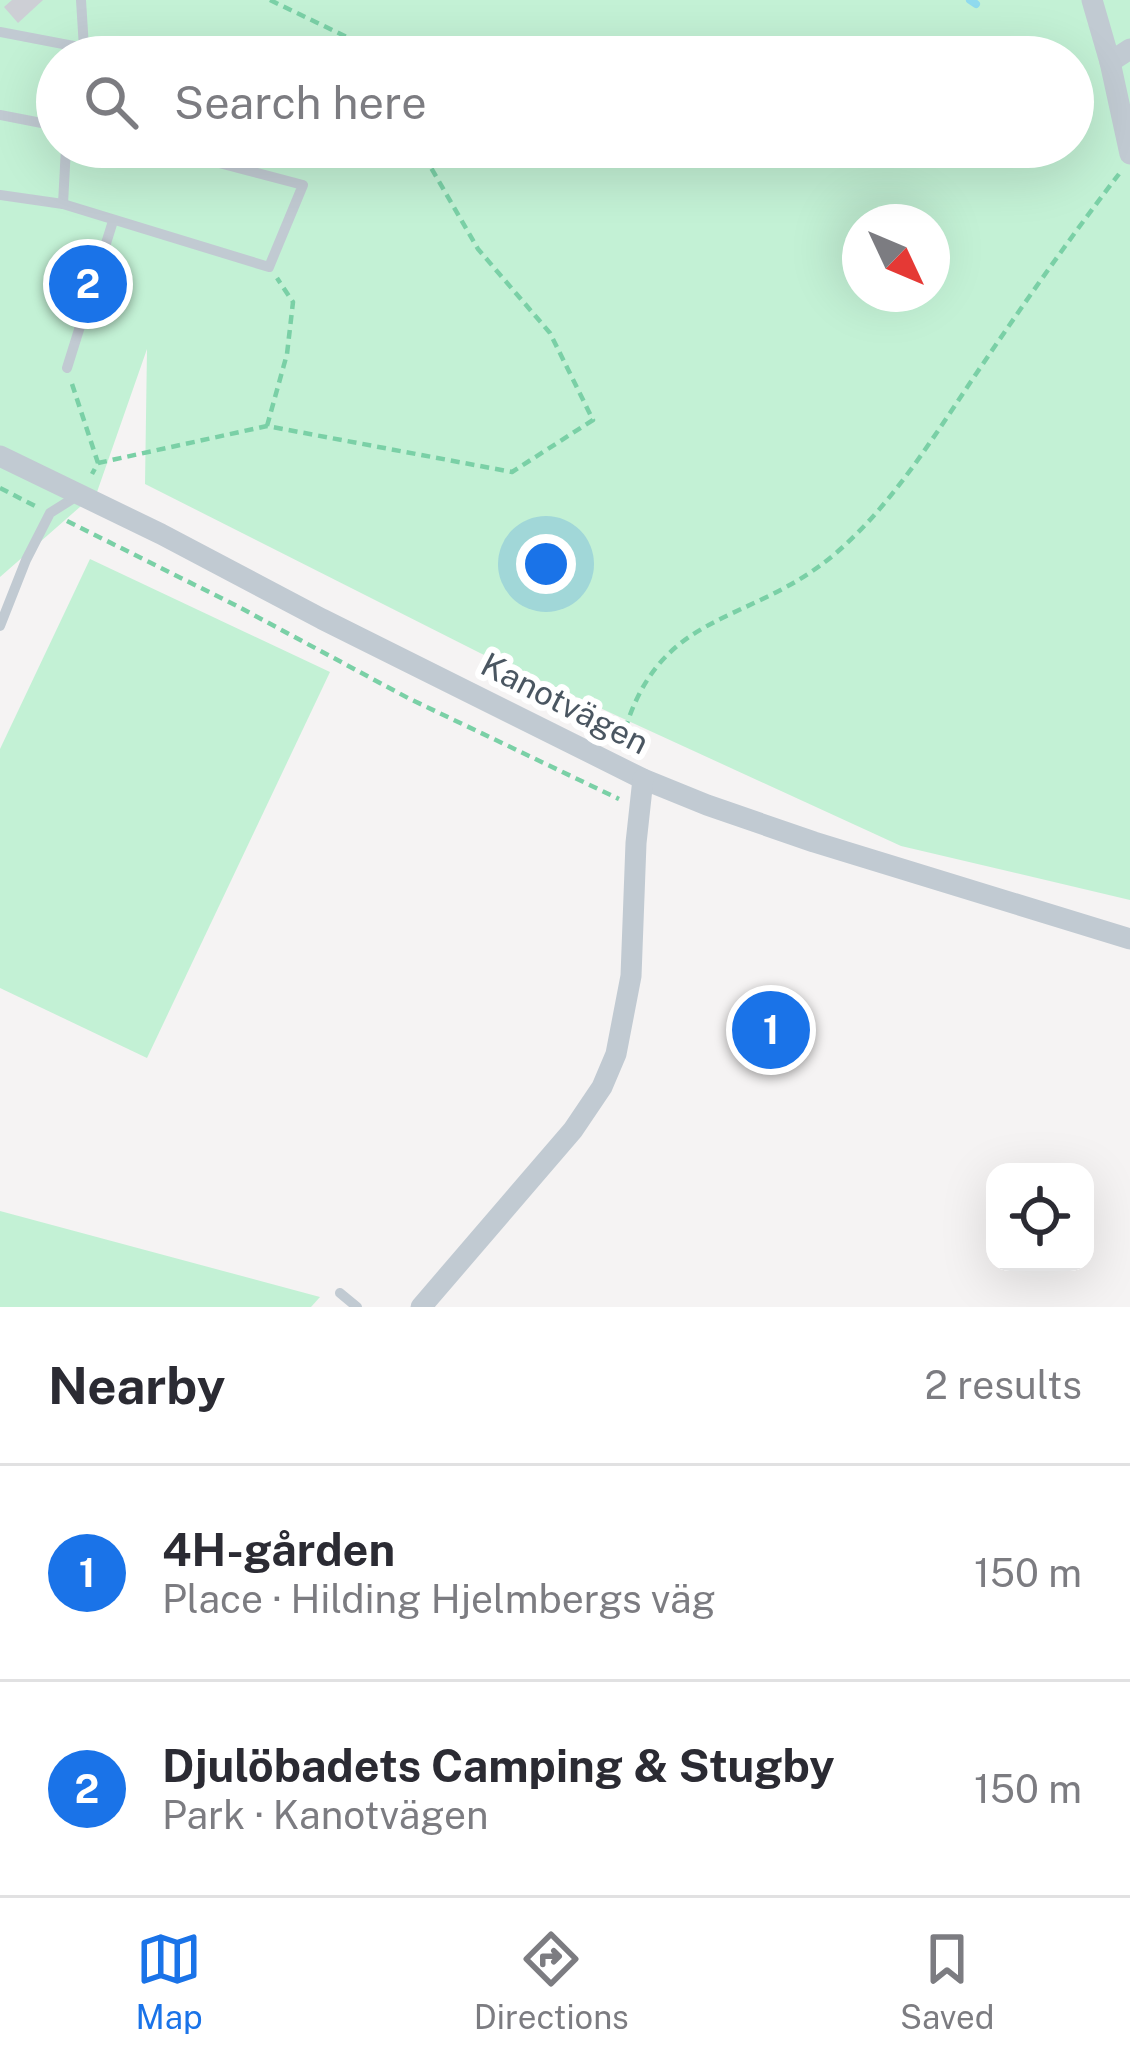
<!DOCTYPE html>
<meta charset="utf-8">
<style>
:root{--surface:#fff;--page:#f7f7f7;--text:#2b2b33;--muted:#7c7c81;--line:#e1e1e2;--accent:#1a73e8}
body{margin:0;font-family:"Public Sans",sans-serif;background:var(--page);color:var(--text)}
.controls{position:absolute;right:36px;bottom:36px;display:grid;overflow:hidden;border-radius:24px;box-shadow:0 12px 48px #0002}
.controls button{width:108px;height:108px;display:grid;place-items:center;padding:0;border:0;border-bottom:3px solid var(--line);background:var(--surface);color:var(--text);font:60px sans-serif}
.compass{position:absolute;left:842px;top:204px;width:108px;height:108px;border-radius:50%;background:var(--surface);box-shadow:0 12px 48px #0002;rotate:134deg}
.you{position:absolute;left:546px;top:564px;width:42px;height:42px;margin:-30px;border:9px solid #fff;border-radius:50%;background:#1a73e8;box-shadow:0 0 0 18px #1a73e833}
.badge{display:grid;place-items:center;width:78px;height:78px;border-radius:50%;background:var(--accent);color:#fff;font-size:39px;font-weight:700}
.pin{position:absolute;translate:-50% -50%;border:6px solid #fff;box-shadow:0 3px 12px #0006}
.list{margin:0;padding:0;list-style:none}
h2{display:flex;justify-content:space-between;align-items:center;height:156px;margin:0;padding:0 48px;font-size:51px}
h2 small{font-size:39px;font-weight:400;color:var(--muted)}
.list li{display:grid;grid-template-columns:78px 1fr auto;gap:36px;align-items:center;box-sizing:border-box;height:216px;padding:0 48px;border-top:3px solid var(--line)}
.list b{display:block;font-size:45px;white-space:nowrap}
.list p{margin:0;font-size:39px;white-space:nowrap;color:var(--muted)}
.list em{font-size:39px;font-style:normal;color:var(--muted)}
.icon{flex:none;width:66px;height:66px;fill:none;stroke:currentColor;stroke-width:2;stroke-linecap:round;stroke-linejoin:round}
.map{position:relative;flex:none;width:1130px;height:1307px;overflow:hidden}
.search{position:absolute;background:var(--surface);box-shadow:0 12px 48px #0002;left:36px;right:36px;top:36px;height:132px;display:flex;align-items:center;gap:30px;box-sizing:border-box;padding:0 42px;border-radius:66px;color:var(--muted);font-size:45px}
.sheet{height:588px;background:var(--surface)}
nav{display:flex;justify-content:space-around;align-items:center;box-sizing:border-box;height:168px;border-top:3px solid var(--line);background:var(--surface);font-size:33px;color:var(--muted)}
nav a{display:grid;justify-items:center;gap:6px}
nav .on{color:var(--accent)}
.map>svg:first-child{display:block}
.green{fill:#c3f1d5;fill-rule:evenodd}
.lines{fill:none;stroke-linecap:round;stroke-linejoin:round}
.stream{stroke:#90daee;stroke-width:8}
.building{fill:#cdcfd5}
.path{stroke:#7ad0a6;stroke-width:4.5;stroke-dasharray:9 6;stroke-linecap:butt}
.lane{stroke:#c1cad2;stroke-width:10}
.street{stroke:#c1cad2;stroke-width:21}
.labels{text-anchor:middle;stroke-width:12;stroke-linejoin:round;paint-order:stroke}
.street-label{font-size:33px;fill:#4a5661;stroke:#fff}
</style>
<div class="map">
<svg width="1130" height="1307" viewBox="0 0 1130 1307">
<rect width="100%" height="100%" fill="#f5f3f3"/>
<!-- green -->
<g class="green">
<path d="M0,0H1130V900L901,846L480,653L145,484L147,349L97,492L0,577ZM57,57H1073V147H57ZM860,222H932V294H860Z"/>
<path d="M90,559L330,672L147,1058L0,988V749Z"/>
<path d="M0,1211L320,1297L311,1307H0Z"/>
</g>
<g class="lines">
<!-- stream -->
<path class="stream" d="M970,0L976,4"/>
</g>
<!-- building -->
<g class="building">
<path d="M12,0H43L18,23L4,7Z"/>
<path d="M748,1005L805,1024L793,1057L737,1037Z"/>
</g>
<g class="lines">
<!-- path -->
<g class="path">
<path d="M270,0L351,39L363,57"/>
<path d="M72,384L98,463L92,474"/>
<path d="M267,426L287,354L293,302L277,278"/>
<path d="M98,463L267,426L512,472L593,420L550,333L478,249L419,147"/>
<path d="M0,488L35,506"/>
<path d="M67,521L237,606L408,698L619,799"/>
<path d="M621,744C656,606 747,629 836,553C893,504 934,436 976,374C1022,306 1069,239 1119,174"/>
</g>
<!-- lane -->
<g class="lane">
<path d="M81,0L84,48L126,57"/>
<path d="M0,32L84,48L82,57"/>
<path d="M0,115L57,126"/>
<path d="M0,195L63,204L66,147"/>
<path d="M63,204L269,267L303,185L177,152L178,147"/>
<path d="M67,368L113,221"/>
<path d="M0,626L26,560L50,513L77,496"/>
<path d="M340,1293L357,1307"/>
</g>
<!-- street -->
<g class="street">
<path d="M1092,0L1110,62L1130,154"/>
<path d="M1110,62L1130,49"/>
<path d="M0,456L161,534L322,619L643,779L707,805L814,842L1130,939"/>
<path d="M421,1307L573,1130L602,1087L616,1054L631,976L636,843L643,779"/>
</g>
</g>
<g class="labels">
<!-- street labels -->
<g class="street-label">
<text transform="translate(565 703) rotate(27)" y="12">Kanotvägen</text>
</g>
</g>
</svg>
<div class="controls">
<button><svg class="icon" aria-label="locate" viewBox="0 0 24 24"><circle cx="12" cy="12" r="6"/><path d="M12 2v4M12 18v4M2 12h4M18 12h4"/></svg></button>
</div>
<svg class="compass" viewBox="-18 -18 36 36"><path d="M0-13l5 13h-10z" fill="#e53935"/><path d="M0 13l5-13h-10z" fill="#7c7c81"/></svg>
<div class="you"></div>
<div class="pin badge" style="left:771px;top:1030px">1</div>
<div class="pin badge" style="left:88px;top:284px">2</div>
<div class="search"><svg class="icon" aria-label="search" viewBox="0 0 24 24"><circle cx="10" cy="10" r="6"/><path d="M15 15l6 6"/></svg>Search here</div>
</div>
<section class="sheet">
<h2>Nearby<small>2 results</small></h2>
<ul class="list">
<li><span class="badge">1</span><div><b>4H-gården</b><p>Place · Hilding Hjelmbergs väg</p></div><em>150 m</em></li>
<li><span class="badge">2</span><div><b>Djulöbadets Camping &amp; Stugby</b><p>Park · Kanotvägen</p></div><em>150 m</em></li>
</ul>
</section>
<nav>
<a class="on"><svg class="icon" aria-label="map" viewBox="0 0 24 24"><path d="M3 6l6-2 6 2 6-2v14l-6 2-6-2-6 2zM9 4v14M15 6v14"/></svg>Map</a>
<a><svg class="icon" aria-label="directions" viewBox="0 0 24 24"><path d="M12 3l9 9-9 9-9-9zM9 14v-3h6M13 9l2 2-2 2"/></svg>Directions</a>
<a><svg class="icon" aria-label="saved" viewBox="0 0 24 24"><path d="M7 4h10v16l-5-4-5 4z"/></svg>Saved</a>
</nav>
